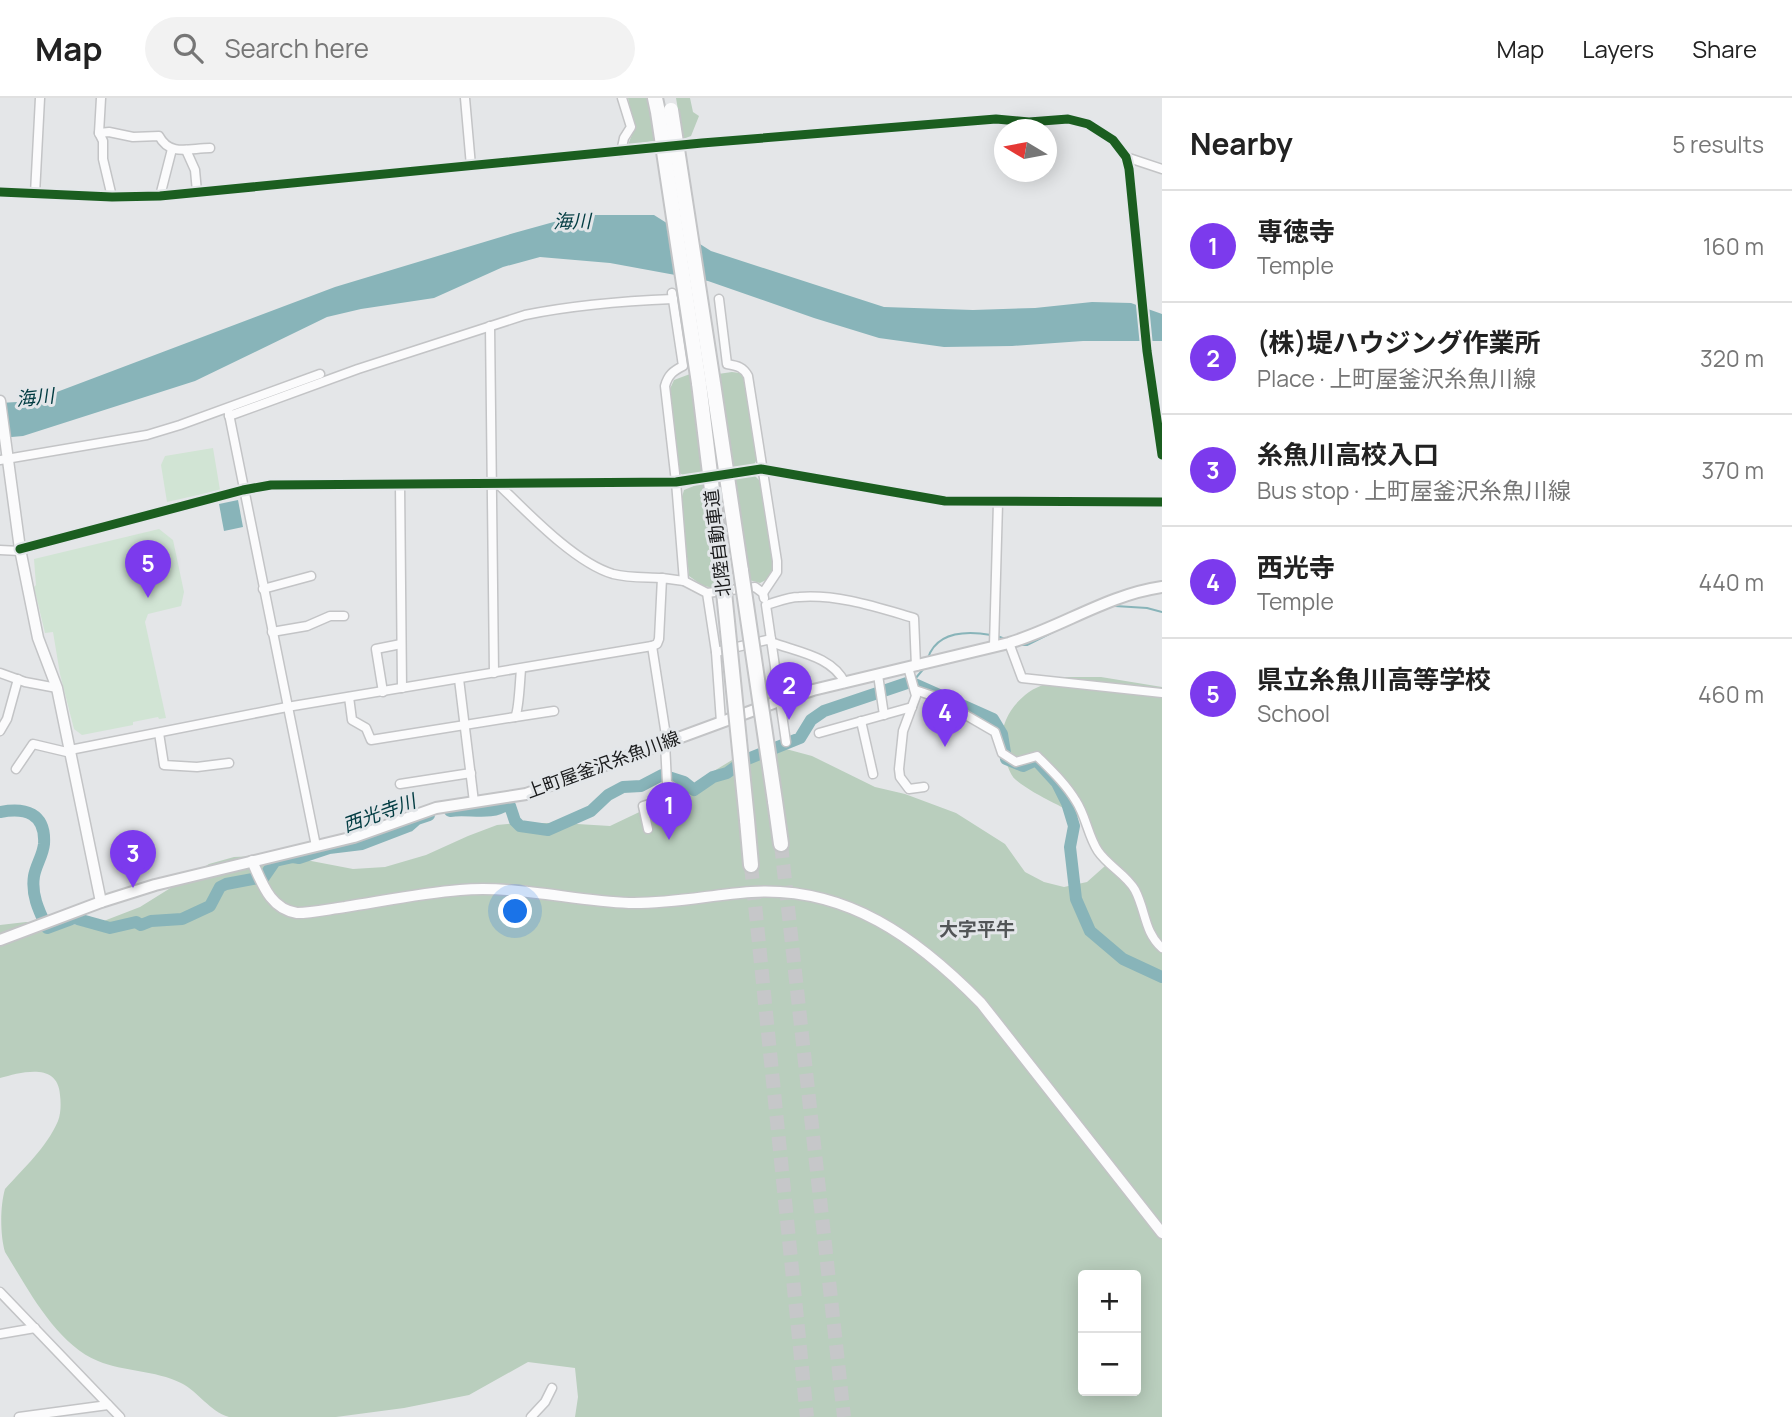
<!DOCTYPE html>
<meta charset="utf-8">
<style>
:root{--surface:#fff;--page:#f2f2f2;--text:#222;--muted:#767676;--line:#e0e0e0;--accent:#7c3aed}
body{margin:0;font-family:Manrope,"Noto Sans JP",sans-serif;background:var(--page);color:var(--text)}
.controls{position:absolute;right:21px;bottom:21px;display:grid;overflow:hidden;border-radius:7px;box-shadow:0 4px 18px #0003}
.controls button{width:63px;height:63px;display:grid;place-items:center;padding:0;border:0;border-bottom:2px solid var(--line);background:var(--surface);color:var(--text);font:35px sans-serif}
.compass{position:absolute;left:994px;top:21px;width:63px;height:63px;border-radius:50%;background:var(--surface);box-shadow:0 4px 18px #0003;rotate:280deg}
.you{position:absolute;left:516px;top:814px;width:24px;height:24px;margin:-18px;border:5px solid #fff;border-radius:50%;background:#1a73e8;box-shadow:0 0 0 10px #1a73e833}
.badge{display:grid;place-items:center;width:46px;height:46px;border-radius:50%;background:var(--accent);color:#fff;font-size:23px;font-weight:700}
.pin{position:absolute;translate:-50% -58px;filter:drop-shadow(0 2px 4px #0008)}
.pin::after{content:'';position:absolute;top:37px;width:24px;height:21px;background:inherit;clip-path:polygon(0 0,100% 0,50% 100%)}
.list{margin:0;padding:0;list-style:none}
h2{display:flex;justify-content:space-between;align-items:center;height:91px;margin:0;padding:0 28px;font-size:30px}
h2 small{font-size:23px;font-weight:400;color:var(--muted)}
.list li{display:grid;grid-template-columns:46px 1fr auto;gap:21px;align-items:center;box-sizing:border-box;height:112px;padding:0 28px;border-top:2px solid var(--line)}
.list b{display:block;font-size:26px;white-space:nowrap}
.list p{margin:0;font-size:23px;white-space:nowrap;color:var(--muted)}
.list em{font-size:23px;font-style:normal;color:var(--muted)}
.icon{flex:none;width:38px;height:38px;fill:none;stroke:currentColor;stroke-width:2;stroke-linecap:round;stroke-linejoin:round}
.map{position:relative;flex:none;width:1162px;height:1319px;overflow:hidden}
header{display:flex;align-items:center;gap:42px;box-sizing:border-box;height:98px;padding:0 35px;background:var(--surface);border-bottom:2px solid var(--line)}
header strong{font-size:33px}
nav{display:flex;gap:38px;margin-inline-start:auto;font-size:24px}
.search{width:490px;height:63px;background:var(--page);display:flex;align-items:center;gap:18px;box-sizing:border-box;padding:0 24px;border-radius:38px;color:var(--muted);font-size:26px}
main{display:flex}
aside{flex:1;background:var(--surface)}
.map>svg:first-child{display:block}
.green{fill:#d1e4d4}
.forest{fill:#b9cebd;fill-rule:evenodd}
.water{fill:#88b4b9}
.lines{fill:none;stroke-linecap:round;stroke-linejoin:round}
.stream{stroke:#88b4b9;stroke-width:2}
.river{stroke:#88b4b9;stroke-width:12}
.minor-tunnel{stroke:#c6c7c9;stroke-width:8;stroke-dasharray:8 4;stroke-linecap:butt}
.motorway-tunnel{stroke:#c6c7c9;stroke-width:14;stroke-dasharray:14 7;stroke-linecap:butt}
.minor-casing{stroke:#c3c4c6;stroke-width:11}
.tertiary-casing{stroke:#c3c4c6;stroke-width:13}
.secondary-casing{stroke:#c3c4c6;stroke-width:14}
.motorway-casing{stroke:#c3c4c6;stroke-width:18}
.minor{stroke:#fbfbfc;stroke-width:8}
.tertiary{stroke:#fbfbfc;stroke-width:10}
.secondary{stroke:#fbfbfc;stroke-width:10}
.motorway{stroke:#fbfbfc;stroke-width:14}
.motorway-bridge-casing{stroke:#c3c4c6;stroke-width:18;stroke-linecap:butt}
.motorway-bridge{stroke:#fbfbfc;stroke-width:14}
.cycleway-casing{stroke:#e3e6e9;stroke-width:13}
.cycleway{stroke:#1b5e20;stroke-width:9}
.labels{text-anchor:middle;stroke-width:6;stroke-linejoin:round;paint-order:stroke}
.street-label{font-size:18px;fill:#191a1b;stroke:#e3e6e9}
.water-label{font-size:19px;font-style:italic;fill:#003b41;stroke:#e3e6e9}
.neighbourhood-label{font-size:19px;font-weight:bold;fill:#525557;stroke:#e3e6e9}
</style>
<header>
<strong>Map</strong>
<div class="search"><svg class="icon" aria-label="search" viewBox="0 0 24 24"><circle cx="10" cy="10" r="6"/><path d="M15 15l6 6"/></svg>Search here</div>
<nav><a>Map</a><a>Layers</a><a>Share</a></nav>
</header>
<main>
<div class="map">
<svg width="1162" height="1319" viewBox="0 0 1162 1319">
<rect width="100%" height="100%" fill="#e4e6e8"/>
<!-- green -->
<g class="green">
<path d="M213,350L220,392L167,404L161,367L165,358Z"/>
<path d="M159,431L173,442L184,494L181,508L148,516L145,524L166,620L159,621L158,619L133,624V627L82,637L74,631L60,576L53,534L45,535L34,489L36,487L34,461Z"/>
</g>
<!-- forest -->
<g class="forest">
<path d="M628,0H649L656,33L654,43L628,47L634,31Z"/>
<path d="M676,0H690L693,14L699,18L691,38L683,41Z"/>
<path d="M732,274L740,275L745,280L757,361L754,367L733,370L718,276Z"/>
<path d="M690,276L697,307L705,375L684,378L680,375L669,293L674,282Z"/>
<path d="M754,377L760,383L774,473L768,481L760,485L749,482L735,381Z"/>
<path d="M706,383L718,487L715,490L703,488L689,478L681,402L684,392Z"/>
<path d="M1064,579H1101L1162,589V1319H575L578,1299L575,1270L528,1264L469,1297L404,1310L336,1319H229C209,1313 199,1294 181,1285C155,1272 124,1274 98,1263C56,1246 28,1191 5,1154C0,1137 0,1108 5,1091C23,1071 47,1049 58,1023C61,1015 61,1005 60,997C58,964 22,974 0,980V827L26,824L62,827L96,826L140,809L209,766L234,759L280,757L353,771L385,769L426,757L468,738L497,727L519,725H561L610,728L673,698L732,662L759,652L786,651L812,658L875,689L905,696L956,715L1005,746L1025,774L1044,784L1064,789L1087,784L1105,768C1102,754 1099,739 1089,728C1068,708 1039,701 1016,682C1012,679 1010,674 1008,669C994,641 1004,612 1029,594C1039,587 1053,584 1064,579ZM1083,1177H1136V1293H1083Z"/>
</g>
<!-- water -->
<g class="water">
<path d="M579,117H654L711,153L884,209L973,212L1035,210L1092,204L1131,205L1162,216V243H1083L1012,248L944,249L879,240L814,220L708,183L610,165L540,159L503,169L434,200L361,211L327,219L195,283L23,338L0,340V305L33,303L335,189L514,135Z"/>
<path d="M238,402L243,429L224,433L219,406Z"/>
</g>
<g class="lines">
<!-- stream -->
<g class="stream">
<path d="M1115,508L1147,510L1162,514"/>
<path d="M997,538L1008,542"/>
<path d="M1019,547H1027L1055,533"/>
<path d="M928,560C937,533 967,533 991,537"/>
<path d="M915,581L925,569"/>
</g>
<!-- river -->
<g class="river">
<path d="M450,713C469,710 492,718 507,706L510,708L515,723L520,728L548,732L591,713L608,697L623,689L641,688L662,677L684,684L694,692L713,679L727,675L745,662L800,640L811,622L824,613L910,584L993,621L1002,636L1006,661L1023,668L1036,662L1057,685L1067,705L1074,728L1070,749L1076,801L1090,833L1123,861L1162,879"/>
<path d="M0,714C25,709 46,715 44,746C43,757 36,767 34,778C31,797 39,813 47,830L74,820L110,830L136,824L141,827L151,823L182,821L210,808L220,789L226,786L264,779L275,763L293,759L299,760L329,750L362,746L409,728L417,721L429,717"/>
</g>
<!-- minor-tunnel -->
<path class="minor-tunnel" d="M691,381L745,373"/>
<!-- motorway-tunnel -->
<g class="motorway-tunnel">
<path d="M781,746L844,1319"/>
<path d="M751,767L807,1319"/>
</g>
<!-- minor casing -->
<g class="minor-casing">
<g id="minor">
<path d="M101,0L99,35L103,43V61L112,99"/>
<path d="M465,0L471,68"/>
<path d="M99,35L109,34L133,39L159,38C170,59 190,50 210,50"/>
<path d="M186,52L195,72L197,94"/>
<path d="M621,54L624,40L631,29L622,0"/>
<path d="M1126,59L1162,71"/>
<path d="M0,94L112,99L160,98L702,45L996,21L1029,24L1068,21L1088,26L1113,42L1126,59L1129,71L1147,253L1162,357"/>
<path d="M35,96L40,0"/>
<path d="M160,98L172,51"/>
<path d="M672,195L683,268C673,273 668,277 665,288L676,384L684,483"/>
<path d="M719,201L727,266C738,268 743,269 748,278L777,463V474L763,495"/>
<path d="M490,228L494,575"/>
<path d="M228,311L316,748"/>
<path d="M229,318L358,271L525,217C574,207 623,203 673,201"/>
<path d="M0,362L147,337L180,327L320,276"/>
<path d="M745,373L761,371L945,403L1162,404"/>
<path d="M400,386L402,590"/>
<path d="M498,386C527,414 575,465 613,476C629,480 646,479 662,480"/>
<path d="M20,451L243,392L271,387L676,384L691,381"/>
<path d="M0,452L20,453"/>
<path d="M263,491L311,478"/>
<path d="M707,495L755,489L763,495L764,500"/>
<path d="M272,534L307,528L330,518H344"/>
<path d="M771,544C797,554 832,558 845,585"/>
<path d="M1009,545L1022,580L1162,595"/>
<path d="M652,548L667,644"/>
<path d="M994,548L998,405"/>
<path d="M716,554L721,624"/>
<path d="M908,569L916,598L903,633L899,671L900,679L909,691L924,689"/>
<path d="M0,575L25,584L57,590"/>
<path d="M878,577L884,617"/>
<path d="M459,581L474,704"/>
<path d="M915,592L933,598L995,634L1002,655L1016,664L1037,658C1051,672 1066,686 1076,703C1086,718 1088,738 1098,753C1108,768 1127,777 1135,792C1146,813 1144,834 1162,850"/>
<path d="M383,594L376,551L401,546"/>
<path d="M349,599L352,622L366,630L371,642L515,619C519,613 520,581 521,571"/>
<path d="M515,619L554,613"/>
<path d="M861,623L873,676"/>
<path d="M0,633L7,621L18,581"/>
<path d="M159,635L164,667L197,669L229,665"/>
<path d="M819,635L912,609"/>
<path d="M786,644L766,507C777,504 788,499 799,499C838,496 876,509 914,520L916,568"/>
<path d="M70,652L287,609L652,548L657,546L659,541L662,480L684,483L707,495L716,554L771,541"/>
<path d="M16,671L33,646L71,655"/>
<path d="M400,686L471,675"/>
<path d="M648,731L643,708L662,702L676,692L667,685L665,645"/>
<path d="M0,1194L120,1319"/>
<path d="M0,1236L35,1230"/>
<path d="M19,1319L108,1307"/>
<path d="M531,1319L545,1304L552,1290"/>
</g>
</g>
<!-- tertiary casing -->
<g class="tertiary-casing">
<g id="tertiary">
<path d="M0,303L20,451L38,540L57,590L101,804"/>
<path d="M252,763C262,785 270,811 297,815C313,815 329,811 345,809C383,803 422,795 460,792C517,787 573,803 629,805C671,806 710,797 751,794C847,788 917,840 981,905L1162,1135"/>
</g>
</g>
<!-- secondary casing -->
<g class="secondary-casing">
<path id="secondary" d="M0,842L101,804L155,787L354,739L436,710L526,696L779,603L813,592L1009,545C1062,529 1107,497 1162,489"/>
</g>
<!-- motorway casing -->
<g class="motorway-casing">
<g id="motorway">
<path d="M655,0L658,14"/>
<path d="M699,285L722,474"/>
<path d="M713,285L741,473"/>
<path d="M775,703L781,746"/>
<path d="M747,722L751,767"/>
</g>
</g>
<!-- minor -->
<use href="#minor" class="minor"/>
<!-- tertiary -->
<use href="#tertiary" class="tertiary"/>
<!-- secondary -->
<use href="#secondary" class="secondary"/>
<!-- motorway -->
<use href="#motorway" class="motorway"/>
<!-- motorway-bridge casing -->
<g class="motorway-bridge-casing">
<g id="motorway-bridge">
<path d="M671,12L713,285"/>
<path d="M658,14L699,285"/>
<path d="M741,473L775,703"/>
<path d="M722,474L747,722"/>
</g>
</g>
<!-- motorway-bridge -->
<use href="#motorway-bridge" class="motorway-bridge"/>
<!-- cycleway casing -->
<g class="cycleway-casing">
<g id="cycleway">
<path d="M0,94L112,99L160,98L702,45L996,21L1029,24L1068,21L1088,26L1113,42L1126,59L1129,71L1147,253L1162,357"/>
<path d="M20,451L243,392L271,387L676,384L761,371L945,403L1162,404"/>
</g>
</g>
<!-- cycleway -->
<use href="#cycleway" class="cycleway"/>
</g>
<g class="labels">
<!-- street labels -->
<g class="street-label">
<text transform="translate(718 445) rotate(-97)" y="6">北陸自動車道</text>
<text transform="translate(603 667) rotate(-20)" y="6">上町屋釜沢糸魚川線</text>
</g>
<!-- water labels -->
<g class="water-label">
<text transform="translate(572 123) rotate(-1)" y="7">海川</text>
<text transform="translate(35 299) rotate(-6)" y="7">海川</text>
<text transform="translate(379 715) rotate(-20)" y="7">西光寺川</text>
</g>
<!-- neighbourhood labels -->
<g class="neighbourhood-label">
<text x="977" y="838">大字平牛</text>
</g>
</g>
</svg>
<div class="controls">
<button>+</button>
<button>−</button>
</div>
<svg class="compass" viewBox="-18 -18 36 36"><path d="M0-13l5 13h-10z" fill="#e53935"/><path d="M0 13l5-13h-10z" fill="#767676"/></svg>
<div class="you"></div>
<div class="pin badge" style="left:669px;top:742px">1</div>
<div class="pin badge" style="left:789px;top:622px">2</div>
<div class="pin badge" style="left:133px;top:790px">3</div>
<div class="pin badge" style="left:945px;top:649px">4</div>
<div class="pin badge" style="left:148px;top:500px">5</div>
</div>
<aside>
<h2>Nearby<small>5 results</small></h2>
<ul class="list">
<li><span class="badge">1</span><div><b>専徳寺</b><p>Temple</p></div><em>160 m</em></li>
<li><span class="badge">2</span><div><b>(株)堤ハウジング作業所</b><p>Place · 上町屋釜沢糸魚川線</p></div><em>320 m</em></li>
<li><span class="badge">3</span><div><b>糸魚川高校入口</b><p>Bus stop · 上町屋釜沢糸魚川線</p></div><em>370 m</em></li>
<li><span class="badge">4</span><div><b>西光寺</b><p>Temple</p></div><em>440 m</em></li>
<li><span class="badge">5</span><div><b>県立糸魚川高等学校</b><p>School</p></div><em>460 m</em></li>
</ul>
</aside>
</main>
